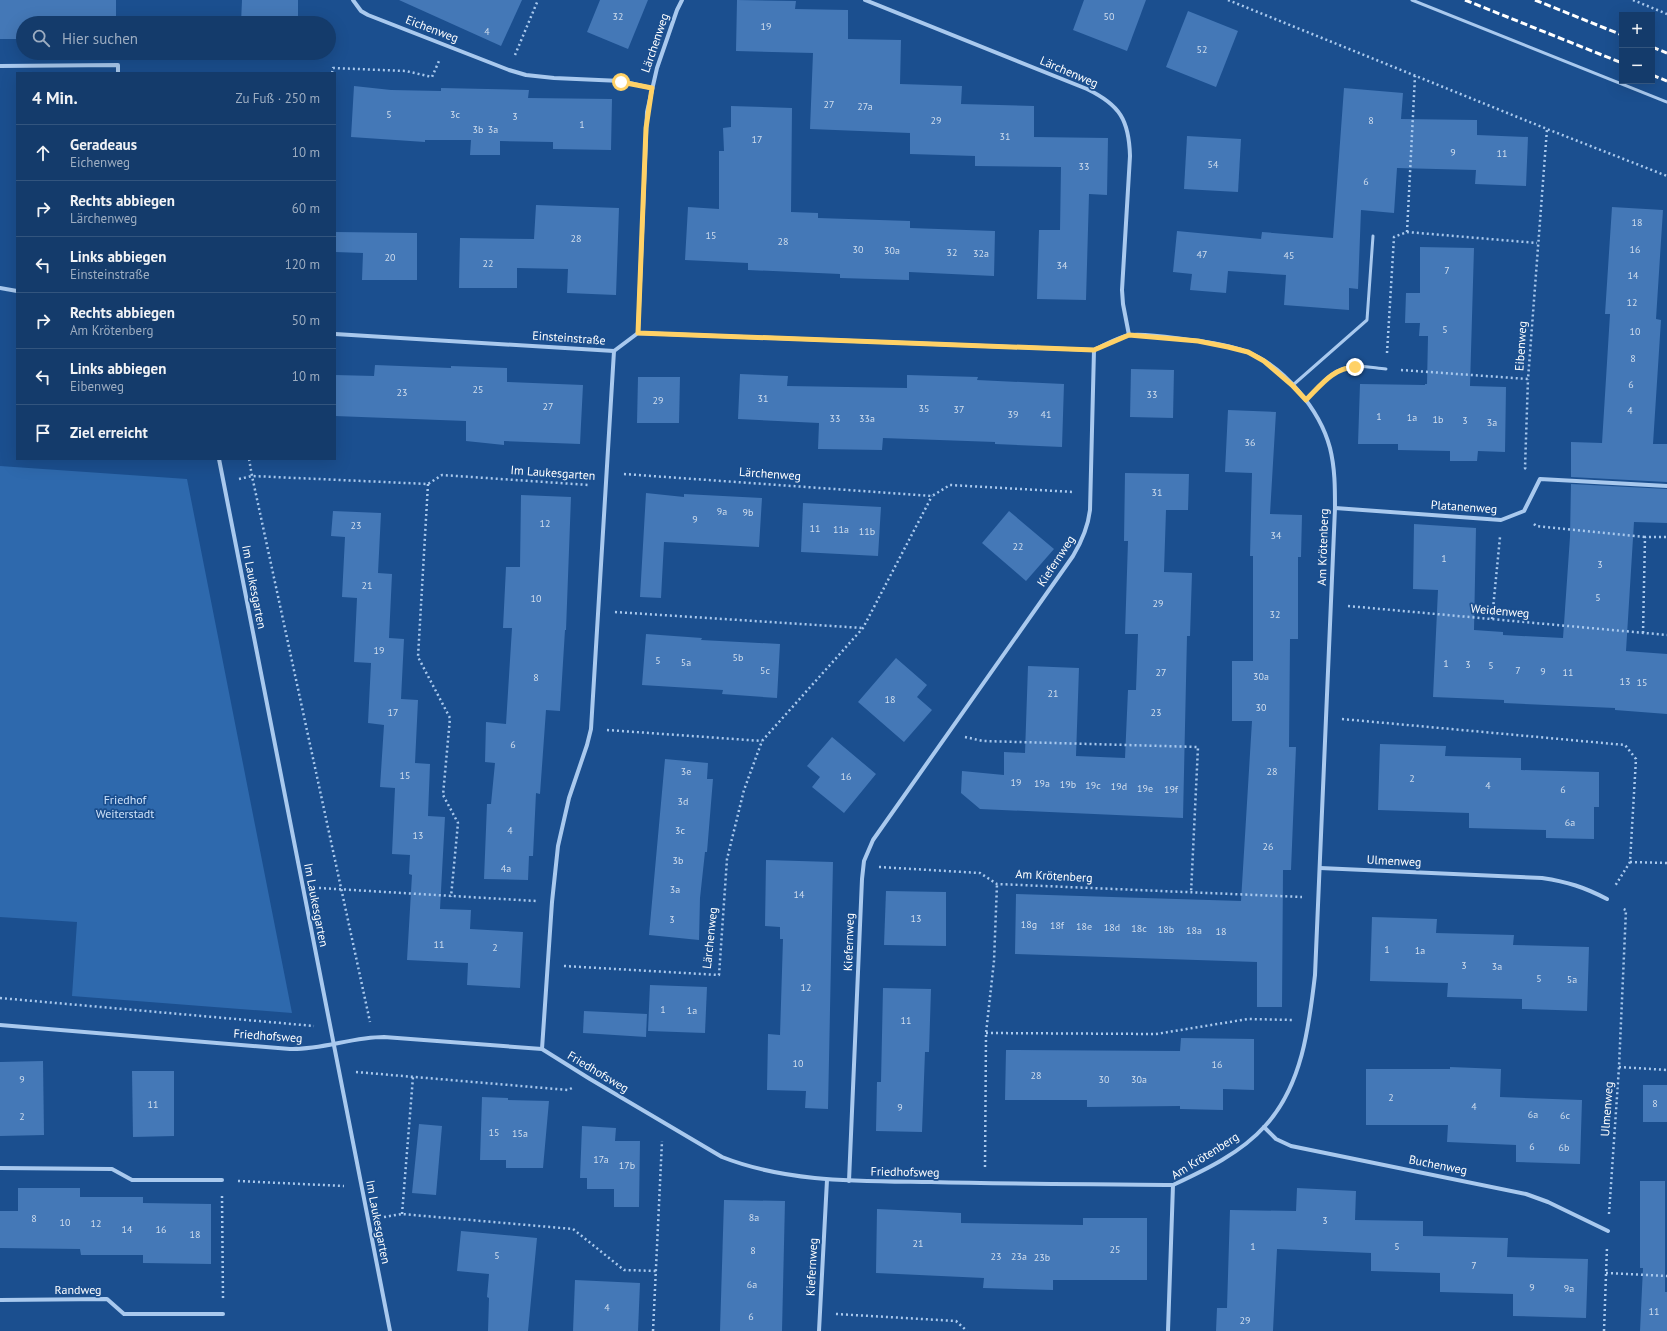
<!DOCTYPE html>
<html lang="de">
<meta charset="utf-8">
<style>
:root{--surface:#143b6b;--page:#1d4271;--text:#f1f3f6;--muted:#9dadc1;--line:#33557e}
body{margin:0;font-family:"PT Sans",sans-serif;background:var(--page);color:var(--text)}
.controls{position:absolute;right:12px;top:12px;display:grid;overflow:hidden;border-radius:0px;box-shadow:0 4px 16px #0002}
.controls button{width:36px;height:36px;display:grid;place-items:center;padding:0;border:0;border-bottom:1px solid var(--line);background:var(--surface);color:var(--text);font:20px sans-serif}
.stop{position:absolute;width:12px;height:12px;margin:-9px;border:3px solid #ffd166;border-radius:50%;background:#fff}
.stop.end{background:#ffd166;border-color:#fff;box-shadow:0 1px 4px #0008}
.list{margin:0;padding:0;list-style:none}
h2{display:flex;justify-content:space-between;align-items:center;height:52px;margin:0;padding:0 16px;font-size:17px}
h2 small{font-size:13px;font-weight:400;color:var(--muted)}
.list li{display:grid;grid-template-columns:26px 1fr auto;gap:12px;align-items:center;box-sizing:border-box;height:56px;padding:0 16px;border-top:1px solid var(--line)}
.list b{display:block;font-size:15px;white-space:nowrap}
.list p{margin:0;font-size:13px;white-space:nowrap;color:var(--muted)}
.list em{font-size:13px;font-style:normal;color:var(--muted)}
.icon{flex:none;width:22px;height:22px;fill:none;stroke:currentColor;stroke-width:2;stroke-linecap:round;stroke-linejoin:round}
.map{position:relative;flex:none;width:1667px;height:1331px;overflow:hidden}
.search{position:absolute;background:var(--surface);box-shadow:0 4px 16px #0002;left:16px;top:16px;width:320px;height:44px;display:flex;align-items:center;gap:10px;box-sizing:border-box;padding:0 14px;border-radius:22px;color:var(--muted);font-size:15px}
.panel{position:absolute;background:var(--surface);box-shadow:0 4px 16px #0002;left:16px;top:72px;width:320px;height:388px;border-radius:0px}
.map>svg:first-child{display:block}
.green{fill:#2e69ad}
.building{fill:#4478b7}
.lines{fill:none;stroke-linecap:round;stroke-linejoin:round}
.path{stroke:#a9c9ee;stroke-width:2.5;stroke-dasharray:2 3;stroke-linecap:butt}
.lane{stroke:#a9c9ee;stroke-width:3}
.street{stroke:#a9c9ee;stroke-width:4}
.rail{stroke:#fff;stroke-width:3;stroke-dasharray:7 3;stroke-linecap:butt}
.route{stroke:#ffd166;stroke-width:5}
.labels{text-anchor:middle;stroke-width:3.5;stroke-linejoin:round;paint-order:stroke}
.number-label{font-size:10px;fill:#d0dded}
.street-label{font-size:12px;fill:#fff;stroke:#1b4f8f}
.park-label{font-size:12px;fill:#cfe3fa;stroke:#1b4f8f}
</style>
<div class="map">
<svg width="1667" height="1331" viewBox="0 0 1667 1331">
<rect width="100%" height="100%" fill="#1b4f8f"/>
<!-- green -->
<path class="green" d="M0,466L187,479L292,1013L72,996L77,922L0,917Z"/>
<!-- building -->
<g class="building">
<path d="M0,0H116V23H23V39H0Z"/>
<path d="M242,0H298V23H241Z"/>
<path d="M399,0H522L501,46Z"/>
<path d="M600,0H648L628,49L587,32Z"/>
<path d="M737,0L796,1L795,9L848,10V39L901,40L900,84L962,86L961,104L1034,106V137L1108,138L1107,195L1089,194L1086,300L1037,299L1039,230H1060L1061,167L975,166V156L910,154V133L810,129L813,53L736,51Z"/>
<path d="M1084,0H1146L1127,51L1073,30Z"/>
<path d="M1188,11L1238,31L1216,87L1166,67Z"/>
<path d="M354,86L391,90L441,91V88L529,90L528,98L612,99L611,150L553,149V142L500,141V155H470L471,140H425V142L351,137Z"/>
<path d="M1344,88L1403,93L1401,119L1477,120V135L1528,137L1526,186L1475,184L1476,170L1397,168L1394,213L1361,210L1358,289L1349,288V310L1284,305L1286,275L1228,271L1226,293L1190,290L1192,274L1173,272L1177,231L1261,239L1262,232L1333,238Z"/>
<path d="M731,106L792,108L791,212L818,213V218L910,221V228L995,231L994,276L909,272V280L840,278V274L748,270V263L685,260L688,207L719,209V151H724L723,128L731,127Z"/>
<path d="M1187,136L1241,139L1238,192L1184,189Z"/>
<path d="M536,205L619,208L616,295L567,293L568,269L517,268V288H459L460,238L534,239Z"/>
<path d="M1612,207L1663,210L1656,319L1661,320L1653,444H1667V482L1571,477V442L1602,443L1610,314H1605Z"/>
<path d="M335,232L417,233V280H362L363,253L335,252Z"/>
<path d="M1420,247L1474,248L1470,386L1506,387L1505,452L1478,451L1477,461H1450V451L1398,450V444H1358L1360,384L1425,385V384H1427L1428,336H1419L1420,323H1405L1406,293H1420Z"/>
<path d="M375,365L451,368V366L507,368V382L583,385L580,444L504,441V445L466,441V421L335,416V375L374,376Z"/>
<path d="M1131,369L1174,370L1173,418L1130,417Z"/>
<path d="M740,374L788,376L787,386L907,388V375L978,377L977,380L1064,384L1062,447L995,444V442L883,438L882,450L818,449L819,423L738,419Z"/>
<path d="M638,377H680L679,423H637Z"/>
<path d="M1228,410L1276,412L1270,514L1302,515L1301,557H1298V639H1290L1289,747H1296L1291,870H1283L1282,1007H1257V962L1015,954L1016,894L1241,901L1252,721H1232V661H1253V556H1250L1252,473L1225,472Z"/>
<path d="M1125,473L1189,474L1188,510H1166L1164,572L1192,573L1190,636H1187L1183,818L980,809L961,793L962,771L1004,775V752L1025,753L1028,666L1079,668L1076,756L1125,758L1128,690H1136L1138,634H1125L1128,541H1124Z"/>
<path d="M1571,484L1667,489V523L1634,522L1626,651L1667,654V714L1615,710V708L1504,703V700L1433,697L1438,590L1413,589L1414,524L1476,528L1474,630L1503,632V635L1563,638L1570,537Z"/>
<path d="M646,493L684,497V494L762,498L759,547L664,542L661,598L640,597Z"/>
<path d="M521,495L571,497L566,630H565L560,711L546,710L540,794L536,793L533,856H529L528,880L484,879L487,804H491L495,763L485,762L486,722L506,724L512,628H503L506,567H520Z"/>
<path d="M803,503L881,507L878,556L801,552Z"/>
<path d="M333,511L381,513L378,573L392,574L389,638L404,639L401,699L418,700L415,763L430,764L428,816L445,817L440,909L471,910L470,929L523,932L520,988L467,985L468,963L407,960L412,875L409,874L410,855L392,854L395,788L380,787L384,725L368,723L371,663L354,662L357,598L342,597L345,537L331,536Z"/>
<path d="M1009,511L1054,549L1026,581L982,543Z"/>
<path d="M646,634L702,638L701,640L780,644L777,698L722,694L723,690L642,685Z"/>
<path d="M896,658L927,685L917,697L932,710L904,742L858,702Z"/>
<path d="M832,737L876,774L844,813L812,787L820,777L807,766Z"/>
<path d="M1380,744L1446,746L1445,756L1521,758V770L1599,772V807H1594V839L1546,838V830L1469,828V813L1378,810Z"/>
<path d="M665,759L708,763L707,779H713L707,852H705L700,898L699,940L649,935Z"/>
<path d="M766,860L833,862L828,1109L805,1108L806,1091L767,1090L768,1034L780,1035L783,939H780V927L765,926Z"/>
<path d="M886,891L946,892V946L884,945Z"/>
<path d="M1372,917L1437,919L1436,933L1514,935L1513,945L1589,947L1587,1011L1522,1009V999L1447,997L1448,983L1370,981Z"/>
<path d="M650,985L707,987L705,1033L648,1031Z"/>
<path d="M883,988L931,989L929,1052H925L922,1132L876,1131L877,1082H881Z"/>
<path d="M584,1011L647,1014L646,1037L583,1033Z"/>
<path d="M1181,1038L1254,1039V1090L1223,1089V1110L1180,1109V1106L1087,1107V1100H1005L1006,1050L1180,1051Z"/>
<path d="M43,1061L44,1135L0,1136V1062Z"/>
<path d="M1450,1067L1501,1069L1500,1097L1582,1100L1580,1164L1516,1162V1145L1447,1142L1448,1125H1366V1069H1450Z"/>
<path d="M132,1071H174V1136L133,1137Z"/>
<rect x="1643" y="1085" width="24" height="37"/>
<path d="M482,1097L508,1098V1100L549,1101L543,1168H506V1160H480Z"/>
<path d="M419,1124L442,1126L436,1195L412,1193Z"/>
<path d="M582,1126L616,1128L615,1141H640L639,1207H614V1189H587V1178H580Z"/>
<path d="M1640,1181H1665V1292H1667V1331H1640L1643,1268H1640Z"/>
<path d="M18,1188H80V1197H143V1203L211,1204V1264L143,1263V1255H81L80,1249L0,1248V1211H18Z"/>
<path d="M1297,1188L1356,1191L1355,1220L1423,1221V1236L1508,1238L1507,1257L1588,1259L1586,1318L1513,1316V1294L1440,1292V1273L1371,1271V1253L1277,1249L1273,1331H1216L1217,1308H1227L1230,1210L1296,1211Z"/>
<path d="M724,1200L785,1201L782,1331H720Z"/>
<path d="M877,1209L961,1213V1223L1083,1225V1218H1147V1280H1053V1290L983,1288L984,1278L876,1273Z"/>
<path d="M461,1231L537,1238L528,1331H488L489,1298L487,1297L489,1274L457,1271Z"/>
<path d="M575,1280L640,1283L638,1331H573Z"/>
</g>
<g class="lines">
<!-- path -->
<g class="path">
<path d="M1228,0L1547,129L1667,176"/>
<path d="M1633,0L1667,14"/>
<path d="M515,55L538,0"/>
<path d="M332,73L333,68L406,71L432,77L439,61"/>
<path d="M1407,232L1415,76"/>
<path d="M1387,353L1394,237L1407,232L1537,243"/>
<path d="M1401,370L1528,379L1547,129"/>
<path d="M249,459L252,476L370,1022"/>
<path d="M1526,469L1525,468L1528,379"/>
<path d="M624,474L932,496L950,485L1074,492"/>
<path d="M239,479L252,476L428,484L442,475L589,485"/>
<path d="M428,484L418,657L450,718L443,795L458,823L451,897"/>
<path d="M1534,524L1536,526L1645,537"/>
<path d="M1348,606L1667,635"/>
<path d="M615,612L863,628"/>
<path d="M1492,619L1500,537"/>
<path d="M1643,633L1645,537H1667"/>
<path d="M1342,719L1625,745L1636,759L1630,862L1615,886"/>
<path d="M607,730L762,741"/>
<path d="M965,737L983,741L1198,747L1191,893"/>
<path d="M1630,862L1667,863"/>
<path d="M879,867L980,873L997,884L1302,897"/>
<path d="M319,888L536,901"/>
<path d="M564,966L719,975L727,859L744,790L762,741L863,628L932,496"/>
<path d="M0,998L314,1026"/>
<path d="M986,1033L1156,1034L1248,1019L1293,1020"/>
<path d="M1619,1067L1667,1070"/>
<path d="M356,1072L568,1090L572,1088"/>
<path d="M985,1167L986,1033L994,961L997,884"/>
<path d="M238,1181L344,1186"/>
<path d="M222,1196L223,1299"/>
<path d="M402,1214L413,1077"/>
<path d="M1609,1214L1619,1067L1626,910L1621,908"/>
<path d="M384,1217L402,1214L573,1229L624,1270L656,1271"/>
<path d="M1606,1273L1667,1276"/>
<path d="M836,1314L956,1321L967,1331"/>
<path d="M653,1331L662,1141"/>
<path d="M1604,1331L1607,1247"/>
</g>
<!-- lane -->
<g class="lane">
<path d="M1412,0L1667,102"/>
<path d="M1293,385L1367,320L1373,236"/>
<path d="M1306,400C1317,389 1329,372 1345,368C1357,364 1373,368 1386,369"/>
</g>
<!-- street -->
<g class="street">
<path d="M353,0L361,11L368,15L509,70L526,75L554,78L621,81L651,88"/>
<path d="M865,0L1087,89C1120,105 1129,120 1130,156L1122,290L1123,304L1129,335"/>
<path d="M0,66L118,65V73"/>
<path d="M0,288L17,291"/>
<path d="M638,333L647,112L657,68L677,10L682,0"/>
<path d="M219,459L390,1331"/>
<path d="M1335,508L1501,520L1524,511L1540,479L1667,486"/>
<path d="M1320,868L1542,878C1568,882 1584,887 1607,899"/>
<path d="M0,1025L290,1049C322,1050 352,1037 384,1037L542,1049L590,1079L722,1157C788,1183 861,1181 931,1182C1012,1184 1092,1184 1173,1185C1205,1170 1241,1153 1265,1126C1302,1086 1309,1027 1315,975L1335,508C1335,488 1335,468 1330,448C1320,410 1284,366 1247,352C1229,345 1209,342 1190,340C1173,338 1147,333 1130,335C1120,336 1103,346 1094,350L638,333L614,351L335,334"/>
<path d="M542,1049L552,902L558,846L569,798L587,745L591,729L614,351"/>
<path d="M1264,1127L1276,1139L1291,1146L1526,1194L1548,1202L1608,1231"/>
<path d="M0,1168L112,1169L132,1180H222"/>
<path d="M849,1181L862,879L864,861L873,840L1073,556C1082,541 1088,527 1090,510L1094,350"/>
<path d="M0,1300L107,1299L124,1314H223"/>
<path d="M819,1331L827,1180"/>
<path d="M1168,1331L1173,1185"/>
</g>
<!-- rail -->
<g class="rail">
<path d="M1465,0L1622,63"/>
<path d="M1535,0L1622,35"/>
<path d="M1652,47L1667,53"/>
<path d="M1652,75L1667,81"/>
</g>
</g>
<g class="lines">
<!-- route -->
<path class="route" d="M621,82L652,88L646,128L638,333L1094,350L1129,335L1198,341L1228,347L1248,352L1264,361L1292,385L1306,400C1321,385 1333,368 1355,367"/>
</g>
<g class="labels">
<!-- number labels -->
<g class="number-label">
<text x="618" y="20">32</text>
<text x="1109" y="20">50</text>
<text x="766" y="30">19</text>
<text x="487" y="35">4</text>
<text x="1202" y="53">52</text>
<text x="829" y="108">27</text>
<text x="865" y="110">27a</text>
<text x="389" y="118">5</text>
<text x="455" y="118">3c</text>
<text x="515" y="120">3</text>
<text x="936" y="124">29</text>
<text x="1371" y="124">8</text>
<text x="582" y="128">1</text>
<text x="478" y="133">3b</text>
<text x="493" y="133">3a</text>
<text x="1005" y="140">31</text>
<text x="757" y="143">17</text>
<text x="1453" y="156">9</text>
<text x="1502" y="157">11</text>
<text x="1213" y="168">54</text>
<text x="1084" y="170">33</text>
<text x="1366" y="185">6</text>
<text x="1637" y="226">18</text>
<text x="711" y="239">15</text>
<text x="576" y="242">28</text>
<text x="783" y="245">28</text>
<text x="858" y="253">30</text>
<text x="1635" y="253">16</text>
<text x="892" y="254">30a</text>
<text x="952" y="256">32</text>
<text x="981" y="257">32a</text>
<text x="1202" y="258">47</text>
<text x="1289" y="259">45</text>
<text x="390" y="261">20</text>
<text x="488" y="267">22</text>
<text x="1062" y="269">34</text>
<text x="1447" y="274">7</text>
<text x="1633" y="279">14</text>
<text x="1632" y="306">12</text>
<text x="1445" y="333">5</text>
<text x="1635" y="335">10</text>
<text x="1633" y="362">8</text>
<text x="1631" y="388">6</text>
<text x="478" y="393">25</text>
<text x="402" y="396">23</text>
<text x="1152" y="398">33</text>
<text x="763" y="402">31</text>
<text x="658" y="404">29</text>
<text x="548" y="410">27</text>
<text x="924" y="412">35</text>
<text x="959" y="413">37</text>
<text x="1630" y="414">4</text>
<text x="1013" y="418">39</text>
<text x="1046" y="418">41</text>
<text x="1379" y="420">1</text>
<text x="1412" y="421">1a</text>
<text x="835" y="422">33</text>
<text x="867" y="422">33a</text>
<text x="1438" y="423">1b</text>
<text x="1465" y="424">3</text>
<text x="1492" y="426">3a</text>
<text x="1250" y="446">36</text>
<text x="1157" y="496">31</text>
<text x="722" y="515">9a</text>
<text x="748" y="516">9b</text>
<text x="695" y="523">9</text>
<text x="545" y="527">12</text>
<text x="356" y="529">23</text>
<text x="815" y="532">11</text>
<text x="841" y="533">11a</text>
<text x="867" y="535">11b</text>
<text x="1276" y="539">34</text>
<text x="1018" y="550">22</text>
<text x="1444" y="562">1</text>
<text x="1600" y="568">3</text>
<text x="367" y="589">21</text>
<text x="1598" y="601">5</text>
<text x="536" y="602">10</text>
<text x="1158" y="607">29</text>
<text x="1275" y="618">32</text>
<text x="379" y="654">19</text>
<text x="738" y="661">5b</text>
<text x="658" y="664">5</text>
<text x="686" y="666">5a</text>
<text x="1446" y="667">1</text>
<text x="1468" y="668">3</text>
<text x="1491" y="669">5</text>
<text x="765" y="674">5c</text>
<text x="1518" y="674">7</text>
<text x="1543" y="675">9</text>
<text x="1161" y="676">27</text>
<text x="1568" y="676">11</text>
<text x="1261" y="680">30a</text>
<text x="536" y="681">8</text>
<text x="1625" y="685">13</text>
<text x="1642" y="686">15</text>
<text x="1053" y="697">21</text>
<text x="890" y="703">18</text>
<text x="1261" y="711">30</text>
<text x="393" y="716">17</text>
<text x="1156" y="716">23</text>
<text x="513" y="748">6</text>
<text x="686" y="775">3e</text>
<text x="1272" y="775">28</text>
<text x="405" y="779">15</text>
<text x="846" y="780">16</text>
<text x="1412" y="782">2</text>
<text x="1016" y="786">19</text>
<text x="1042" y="787">19a</text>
<text x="1068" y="788">19b</text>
<text x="1093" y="789">19c</text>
<text x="1488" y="789">4</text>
<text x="1119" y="790">19d</text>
<text x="1145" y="792">19e</text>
<text x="1171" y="793">19f</text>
<text x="1563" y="793">6</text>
<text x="683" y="805">3d</text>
<text x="1570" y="826">6a</text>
<text x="510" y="834">4</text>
<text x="680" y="834">3c</text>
<text x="418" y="839">13</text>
<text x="1268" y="850">26</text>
<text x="678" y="864">3b</text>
<text x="506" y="872">4a</text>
<text x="675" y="893">3a</text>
<text x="799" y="898">14</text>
<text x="916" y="922">13</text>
<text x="672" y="923">3</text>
<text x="1029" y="928">18g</text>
<text x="1057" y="929">18f</text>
<text x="1084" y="930">18e</text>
<text x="1112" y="931">18d</text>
<text x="1139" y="932">18c</text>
<text x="1166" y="933">18b</text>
<text x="1194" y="934">18a</text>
<text x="1221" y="935">18</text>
<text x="439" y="948">11</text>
<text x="495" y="951">2</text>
<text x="1387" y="953">1</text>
<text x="1420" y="954">1a</text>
<text x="1464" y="969">3</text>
<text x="1497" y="970">3a</text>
<text x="1539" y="982">5</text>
<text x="1572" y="983">5a</text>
<text x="806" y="991">12</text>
<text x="663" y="1013">1</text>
<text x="692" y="1014">1a</text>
<text x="906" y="1024">11</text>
<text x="798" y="1067">10</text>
<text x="1217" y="1068">16</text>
<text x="1036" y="1079">28</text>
<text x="22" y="1083">9</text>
<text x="1104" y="1083">30</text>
<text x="1139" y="1083">30a</text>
<text x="1391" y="1101">2</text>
<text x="1655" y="1107">8</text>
<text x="153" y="1108">11</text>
<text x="1474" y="1110">4</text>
<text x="900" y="1111">9</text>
<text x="1533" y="1118">6a</text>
<text x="1565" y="1119">6c</text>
<text x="22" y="1120">2</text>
<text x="494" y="1136">15</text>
<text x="520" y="1137">15a</text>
<text x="1532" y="1150">6</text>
<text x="1564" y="1151">6b</text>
<text x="601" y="1163">17a</text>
<text x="627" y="1169">17b</text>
<text x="754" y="1221">8a</text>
<text x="34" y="1222">8</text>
<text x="1325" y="1224">3</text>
<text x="65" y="1226">10</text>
<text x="96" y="1227">12</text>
<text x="127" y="1233">14</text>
<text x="161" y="1233">16</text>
<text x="195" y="1238">18</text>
<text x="918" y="1247">21</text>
<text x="1253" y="1250">1</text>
<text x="1397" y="1250">5</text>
<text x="1115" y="1253">25</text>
<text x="753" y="1254">8</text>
<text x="497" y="1259">5</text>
<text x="996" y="1260">23</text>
<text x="1019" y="1260">23a</text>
<text x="1042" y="1261">23b</text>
<text x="1474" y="1269">7</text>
<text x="752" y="1288">6a</text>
<text x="1532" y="1291">9</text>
<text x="1569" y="1292">9a</text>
<text x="607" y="1311">4</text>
<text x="1654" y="1315">11</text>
<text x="751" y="1320">6</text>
<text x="1245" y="1324">29</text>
</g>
<!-- street labels -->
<g class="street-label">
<text transform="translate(432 29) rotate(21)" y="4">Eichenweg</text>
<text transform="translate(655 43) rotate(-71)" y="4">Lärchenweg</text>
<text transform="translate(1069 72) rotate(23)" y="4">Lärchenweg</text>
<text transform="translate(569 338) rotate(4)" y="4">Einsteinstraße</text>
<text transform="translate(1521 346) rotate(-86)" y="4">Eibenweg</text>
<text transform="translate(553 473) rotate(4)" y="4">Im Laukesgarten</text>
<text transform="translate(770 474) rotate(4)" y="4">Lärchenweg</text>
<text transform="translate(1464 507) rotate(4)" y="4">Platanenweg</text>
<text transform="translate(1323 547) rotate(-88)" y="4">Am Krötenberg</text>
<text transform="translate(1056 561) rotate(-57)" y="4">Kiefernweg</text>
<text transform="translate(254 587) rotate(79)" y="4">Im Laukesgarten</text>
<text transform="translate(1500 611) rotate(5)" y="4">Weidenweg</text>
<text transform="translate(1394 861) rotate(3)" y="4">Ulmenweg</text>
<text transform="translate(1054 876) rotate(3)" y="4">Am Krötenberg</text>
<text transform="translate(316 905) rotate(79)" y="4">Im Laukesgarten</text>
<text transform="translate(710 938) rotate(-84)" y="4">Lärchenweg</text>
<text transform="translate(849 942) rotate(-88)" y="4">Kiefernweg</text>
<text transform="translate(268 1036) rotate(4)" y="4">Friedhofsweg</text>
<text transform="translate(598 1072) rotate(31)" y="4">Friedhofsweg</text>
<text transform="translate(1607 1109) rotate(-86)" y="4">Ulmenweg</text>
<text transform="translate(1205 1156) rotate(-32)" y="4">Am Krötenberg</text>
<text transform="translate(1438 1165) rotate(11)" y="4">Buchenweg</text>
<text transform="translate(905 1172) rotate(1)" y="4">Friedhofsweg</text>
<text transform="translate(378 1222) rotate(79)" y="4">Im Laukesgarten</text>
<text transform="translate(812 1267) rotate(-87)" y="4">Kiefernweg</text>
<text x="78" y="1294">Randweg</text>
</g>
<!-- park labels -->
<g class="park-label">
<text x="125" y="804">Friedhof<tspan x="125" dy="14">Weiterstadt</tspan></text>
</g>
</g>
</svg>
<div class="controls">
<button>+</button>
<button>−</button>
</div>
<div class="stop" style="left:621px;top:82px"></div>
<div class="stop end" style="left:1355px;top:367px"></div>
<div class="search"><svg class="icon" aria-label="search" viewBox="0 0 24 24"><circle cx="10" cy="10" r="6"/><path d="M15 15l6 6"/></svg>Hier suchen</div>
<section class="panel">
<h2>4 Min.<small>Zu Fuß · 250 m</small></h2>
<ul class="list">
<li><svg class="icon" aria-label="ahead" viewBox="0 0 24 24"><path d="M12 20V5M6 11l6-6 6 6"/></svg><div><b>Geradeaus</b><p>Eichenweg</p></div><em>10 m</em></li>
<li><svg class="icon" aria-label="right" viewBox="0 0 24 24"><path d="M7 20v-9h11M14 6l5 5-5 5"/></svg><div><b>Rechts abbiegen</b><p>Lärchenweg</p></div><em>60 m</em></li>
<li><svg class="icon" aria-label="left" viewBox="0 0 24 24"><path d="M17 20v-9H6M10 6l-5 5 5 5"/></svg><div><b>Links abbiegen</b><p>Einsteinstraße</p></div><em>120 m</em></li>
<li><svg class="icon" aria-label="right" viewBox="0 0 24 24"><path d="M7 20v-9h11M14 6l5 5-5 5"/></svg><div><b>Rechts abbiegen</b><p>Am Krötenberg</p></div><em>50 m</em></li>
<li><svg class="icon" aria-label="left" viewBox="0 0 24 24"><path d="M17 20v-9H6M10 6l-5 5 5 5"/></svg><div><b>Links abbiegen</b><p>Eibenweg</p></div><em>10 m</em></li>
<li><svg class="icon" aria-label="arrive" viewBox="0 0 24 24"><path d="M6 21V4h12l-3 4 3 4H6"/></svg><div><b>Ziel erreicht</b></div></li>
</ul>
</section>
</div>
